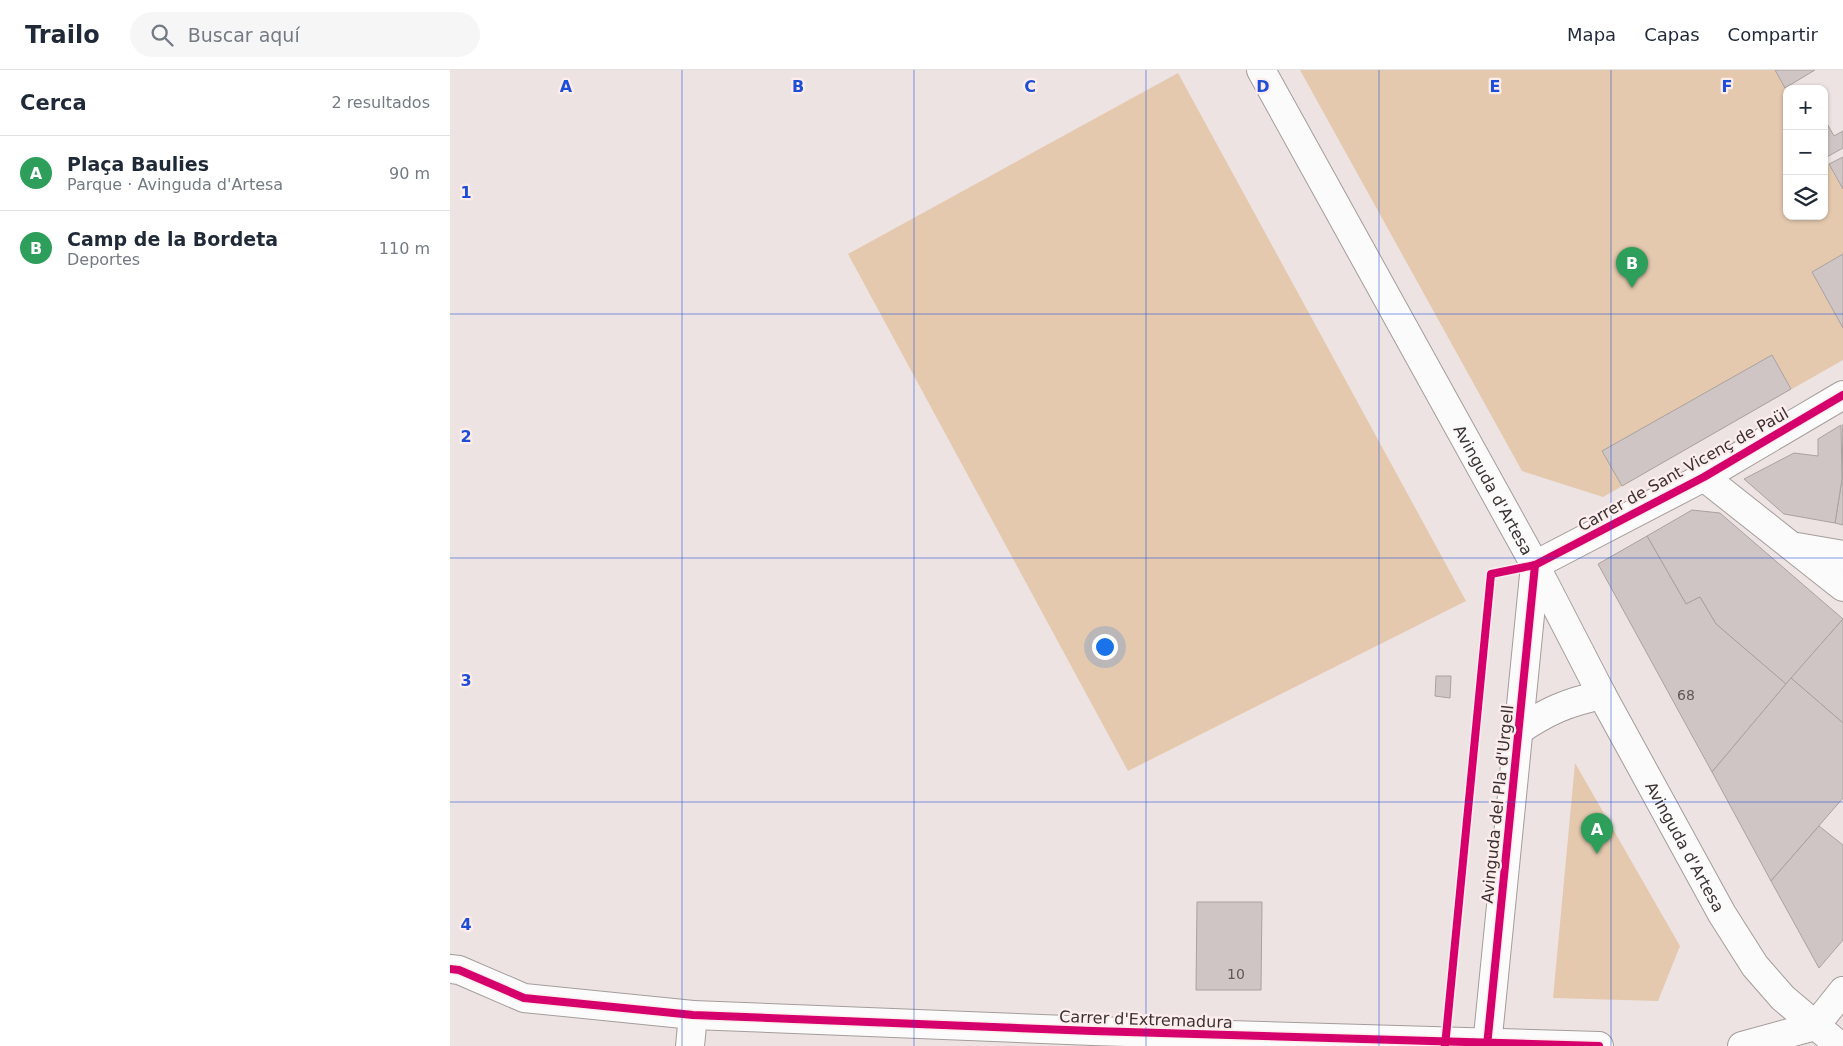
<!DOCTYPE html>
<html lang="es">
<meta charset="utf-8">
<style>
:root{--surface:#fff;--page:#f6f6f7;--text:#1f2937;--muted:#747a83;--line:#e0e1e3;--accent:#0f766e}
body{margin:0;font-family:"DejaVu Sans",sans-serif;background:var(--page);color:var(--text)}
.controls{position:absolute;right:15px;top:15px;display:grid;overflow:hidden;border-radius:10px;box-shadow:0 1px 4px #0004}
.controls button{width:45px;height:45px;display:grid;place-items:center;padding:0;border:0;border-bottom:1px solid var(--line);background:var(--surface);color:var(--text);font:25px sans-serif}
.you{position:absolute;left:654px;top:576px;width:18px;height:18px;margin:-12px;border:4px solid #fff;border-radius:50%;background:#1a73e8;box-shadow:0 0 0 8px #1a73e833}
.badge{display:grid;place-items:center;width:32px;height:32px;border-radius:50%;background:var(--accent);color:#fff;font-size:16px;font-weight:700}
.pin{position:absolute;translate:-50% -41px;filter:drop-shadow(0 1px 2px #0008)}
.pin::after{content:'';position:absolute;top:26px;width:18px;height:15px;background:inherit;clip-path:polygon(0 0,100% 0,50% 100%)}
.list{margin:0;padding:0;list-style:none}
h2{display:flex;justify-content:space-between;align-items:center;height:65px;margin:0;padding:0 20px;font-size:21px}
h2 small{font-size:16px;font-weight:400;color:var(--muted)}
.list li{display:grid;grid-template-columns:32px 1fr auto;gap:15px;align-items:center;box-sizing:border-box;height:75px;padding:0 20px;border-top:1px solid var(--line)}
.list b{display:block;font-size:19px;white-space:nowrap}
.list p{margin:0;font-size:16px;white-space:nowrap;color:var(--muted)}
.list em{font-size:16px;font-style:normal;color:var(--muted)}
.icon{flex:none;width:28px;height:28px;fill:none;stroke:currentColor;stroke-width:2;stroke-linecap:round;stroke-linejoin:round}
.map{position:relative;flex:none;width:1393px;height:976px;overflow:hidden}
header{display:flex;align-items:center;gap:30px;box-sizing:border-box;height:70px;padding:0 25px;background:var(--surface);border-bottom:1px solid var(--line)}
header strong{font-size:24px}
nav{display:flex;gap:28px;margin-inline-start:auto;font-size:18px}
.search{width:350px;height:45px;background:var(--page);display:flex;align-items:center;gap:12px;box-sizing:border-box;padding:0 18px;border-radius:28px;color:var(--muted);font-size:19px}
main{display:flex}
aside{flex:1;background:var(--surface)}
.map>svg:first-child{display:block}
.green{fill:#e4c9ae}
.building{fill:#cec5c4;stroke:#aaa2a0}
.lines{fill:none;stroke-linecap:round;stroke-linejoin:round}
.street-casing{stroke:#a49c9c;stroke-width:30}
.secondary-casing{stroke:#a49c9c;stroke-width:30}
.street{stroke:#fcfbfb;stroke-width:28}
.secondary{stroke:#fcfbfb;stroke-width:28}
.cycleway-casing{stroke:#feeded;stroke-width:11}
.cycleway{stroke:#d6006c;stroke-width:8}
.grid{fill:none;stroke:#1d4ed8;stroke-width:1;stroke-opacity:0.55}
.labels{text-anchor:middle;stroke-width:4.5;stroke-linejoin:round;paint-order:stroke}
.number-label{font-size:14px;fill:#605857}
.street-label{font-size:16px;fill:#3b3333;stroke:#feeded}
.grid-label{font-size:16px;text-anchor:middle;font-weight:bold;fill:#1d4ed8;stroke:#feeded;stroke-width:4.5;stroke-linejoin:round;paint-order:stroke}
</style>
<header>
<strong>Trailo</strong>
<div class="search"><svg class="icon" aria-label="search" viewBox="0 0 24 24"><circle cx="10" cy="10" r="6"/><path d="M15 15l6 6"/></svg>Buscar aquí</div>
<nav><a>Mapa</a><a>Capas</a><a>Compartir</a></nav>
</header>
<main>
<aside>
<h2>Cerca<small>2 resultados</small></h2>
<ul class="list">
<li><span class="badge" style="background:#2e9e5b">A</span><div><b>Plaça Baulies</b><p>Parque · Avinguda d'Artesa</p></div><em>90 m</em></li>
<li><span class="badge" style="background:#2e9e5b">B</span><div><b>Camp de la Bordeta</b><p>Deportes</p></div><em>110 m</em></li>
</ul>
</aside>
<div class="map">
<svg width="1393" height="976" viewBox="0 0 1393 976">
<rect width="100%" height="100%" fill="#eee3e3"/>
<!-- green -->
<g class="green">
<path d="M850,0H1325L1337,20V146H1374V86L1393,119V290L1153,427L1072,401Z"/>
<path d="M728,3L1016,531L678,701L398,184Z"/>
<path d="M1125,693L1230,876L1208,931L1103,928Z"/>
</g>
<!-- building -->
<g class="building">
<path d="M1325,0H1365L1335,18Z"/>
<path d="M1375,50L1384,66L1393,61V78L1375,88Z"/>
<path d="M1393,87V119L1379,94Z"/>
<path d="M1393,184V258L1362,202Z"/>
<path d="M1322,285L1341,319L1172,416L1152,381Z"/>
<path d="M1393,354V455L1385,453L1392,409Z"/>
<path d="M1391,355L1392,409L1385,453L1334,444L1294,409L1344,383L1368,386V369Z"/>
<path d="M1242,440L1270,443L1393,549L1336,614L1266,554L1250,527L1236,534L1197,466Z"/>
<path d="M1197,466L1236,534L1250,527L1266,554L1336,614L1262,702L1148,494Z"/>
<path d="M1393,549V653L1341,608Z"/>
<path d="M986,606H1001L1000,628L985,626Z"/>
<path d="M1341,608L1393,653V728L1321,811L1262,702Z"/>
<path d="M1369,756L1393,775V870L1369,898L1321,811Z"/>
<path d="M747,832H812L811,920H746Z"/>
</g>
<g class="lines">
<!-- street casing -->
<g class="street-casing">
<g id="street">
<path d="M1254,407L1393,517"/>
<path d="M1347,477L1393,485"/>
<path d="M1068,661C1097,641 1118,632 1152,625"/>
<path d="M0,899L9,900L74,928L243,945L643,961L1149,976"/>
<path d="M240,976L243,945"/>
<path d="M1037,976L1085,495L1254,407L1393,325"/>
<path d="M1292,976L1365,956L1393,921"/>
</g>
</g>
<!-- secondary casing -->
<g class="secondary-casing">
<g id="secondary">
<path id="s1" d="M811,0L1085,495L1152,625L1272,844L1305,896L1333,928L1390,976"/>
</g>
</g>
<!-- street -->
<use href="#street" class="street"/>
<!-- secondary -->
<use href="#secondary" class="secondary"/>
<!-- cycleway casing -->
<g class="cycleway-casing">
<g id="cycleway">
<path d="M0,899L9,900L74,928L243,945L643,961L1149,976"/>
<path d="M995,976L1041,504L1085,495L1254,407L1393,325"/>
<path d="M1037,976L1085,495"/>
</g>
</g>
<!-- cycleway -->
<use href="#cycleway" class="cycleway"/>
</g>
<!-- grid -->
<path class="grid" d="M232,0V976M464,0V976M696,0V976M929,0V976M1161,0V976M0,244H1393M0,488H1393M0,732H1393"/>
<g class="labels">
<!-- number labels -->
<g class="number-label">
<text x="1236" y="630">68</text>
<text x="786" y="909">10</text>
</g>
<!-- street labels -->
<g class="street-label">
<text transform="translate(1233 399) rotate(-29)" y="6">Carrer de Sant Vicenç de Paül</text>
<text dy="6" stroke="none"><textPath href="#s1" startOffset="480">Avinguda d'Artesa</textPath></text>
<text transform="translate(1047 734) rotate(-84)" y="6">Avinguda del Pla d'Urgell</text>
<text dy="6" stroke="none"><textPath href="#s1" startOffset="885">Avinguda d'Artesa</textPath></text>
<text transform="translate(696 949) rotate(2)" y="6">Carrer d'Extremadura</text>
</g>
</g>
<g class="grid-label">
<text x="116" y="22">A</text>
<text x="348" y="22">B</text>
<text x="580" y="22">C</text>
<text x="813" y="22">D</text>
<text x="1045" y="22">E</text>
<text x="1277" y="22">F</text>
<text x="16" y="128">1</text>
<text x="16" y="372">2</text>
<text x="16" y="616">3</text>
<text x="16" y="860">4</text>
</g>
</svg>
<div class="controls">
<button>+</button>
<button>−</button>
<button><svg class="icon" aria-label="layers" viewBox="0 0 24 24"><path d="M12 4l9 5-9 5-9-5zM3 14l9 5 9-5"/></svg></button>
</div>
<div class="you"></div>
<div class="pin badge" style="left:1147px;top:784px;background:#2e9e5b">A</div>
<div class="pin badge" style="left:1182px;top:218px;background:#2e9e5b">B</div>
</div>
</main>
